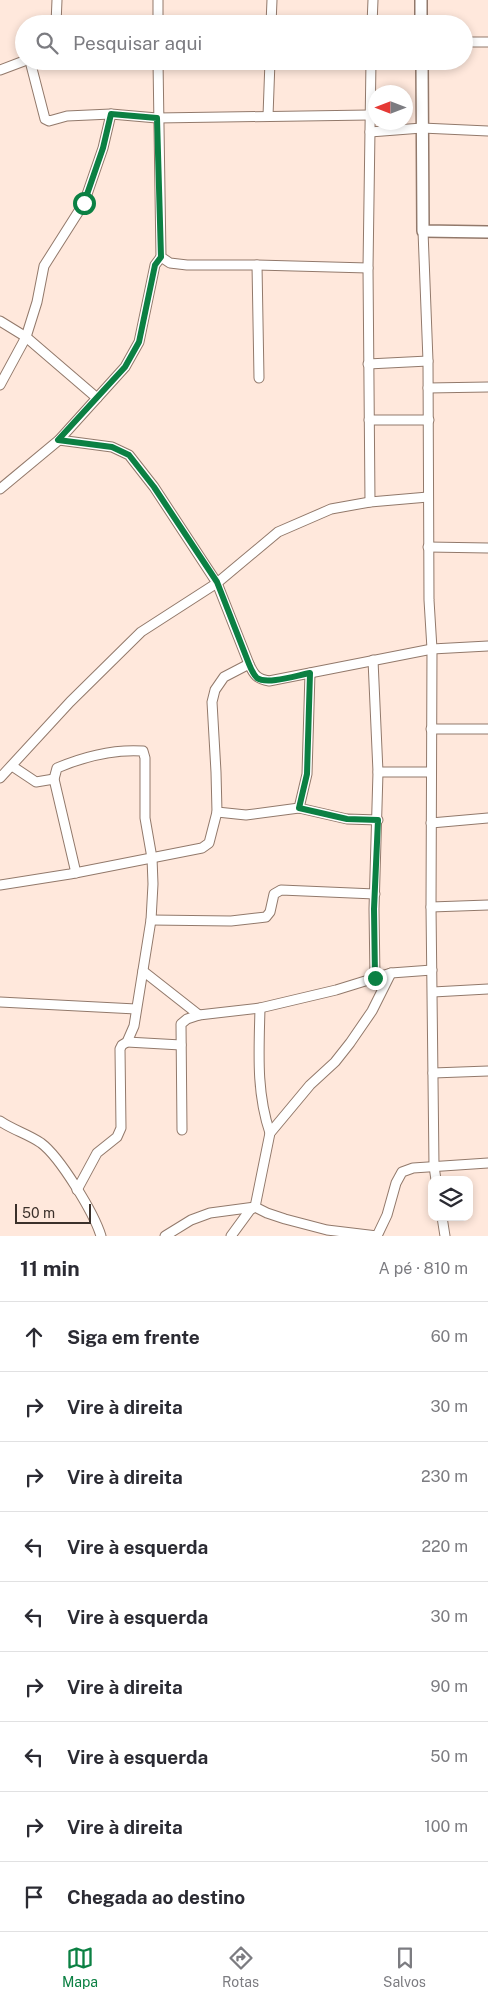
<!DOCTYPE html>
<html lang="pt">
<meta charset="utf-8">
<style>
:root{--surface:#fff;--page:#f2f2f3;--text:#2b2b33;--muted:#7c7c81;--line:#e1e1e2;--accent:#0b8043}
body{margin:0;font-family:"Public Sans",sans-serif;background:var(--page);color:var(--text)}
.controls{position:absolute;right:15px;bottom:15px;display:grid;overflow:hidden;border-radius:10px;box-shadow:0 2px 8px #0003}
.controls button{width:45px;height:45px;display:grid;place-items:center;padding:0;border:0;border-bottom:1px solid var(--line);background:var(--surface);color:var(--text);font:25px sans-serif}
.compass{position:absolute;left:368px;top:85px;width:45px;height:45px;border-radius:50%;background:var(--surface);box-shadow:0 2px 8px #0003;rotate:270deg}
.scale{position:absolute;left:15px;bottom:12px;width:76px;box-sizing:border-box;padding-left:5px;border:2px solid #3b302a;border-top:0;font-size:14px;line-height:18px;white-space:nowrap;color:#3b302a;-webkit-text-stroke:4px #ffe8dc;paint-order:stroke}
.stop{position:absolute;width:15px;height:15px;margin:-11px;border:4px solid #0b8043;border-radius:50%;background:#fff}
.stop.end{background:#0b8043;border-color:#fff;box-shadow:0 1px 5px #0008}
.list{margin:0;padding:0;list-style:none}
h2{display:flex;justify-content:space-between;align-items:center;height:65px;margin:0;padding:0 20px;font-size:21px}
h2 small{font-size:16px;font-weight:400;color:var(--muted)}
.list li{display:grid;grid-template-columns:32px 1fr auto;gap:15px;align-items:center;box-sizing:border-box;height:70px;padding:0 20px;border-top:1px solid var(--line)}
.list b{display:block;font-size:19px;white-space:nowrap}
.list em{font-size:16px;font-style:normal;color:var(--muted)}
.icon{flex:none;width:28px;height:28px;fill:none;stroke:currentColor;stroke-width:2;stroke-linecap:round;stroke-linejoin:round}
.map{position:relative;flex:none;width:488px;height:1236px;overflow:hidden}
.search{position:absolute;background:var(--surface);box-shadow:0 2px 8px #0003;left:15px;right:15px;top:15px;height:55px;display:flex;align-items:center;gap:12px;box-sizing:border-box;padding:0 18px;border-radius:28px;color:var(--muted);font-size:19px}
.sheet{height:695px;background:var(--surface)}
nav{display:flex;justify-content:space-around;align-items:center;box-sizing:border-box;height:70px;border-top:1px solid var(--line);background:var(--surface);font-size:14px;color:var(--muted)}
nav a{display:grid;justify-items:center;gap:2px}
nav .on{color:var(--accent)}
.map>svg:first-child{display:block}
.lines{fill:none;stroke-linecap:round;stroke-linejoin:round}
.minor-casing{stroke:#92796b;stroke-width:11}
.tertiary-casing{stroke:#92796b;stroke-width:14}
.minor{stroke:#fff;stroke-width:9}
.tertiary{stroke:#fff;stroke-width:11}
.route{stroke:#0b8043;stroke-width:6}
</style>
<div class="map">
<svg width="488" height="1236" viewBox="0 0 488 1236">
<rect width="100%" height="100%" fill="#ffe8dc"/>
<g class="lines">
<!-- minor casing -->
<g class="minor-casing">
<g id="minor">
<path d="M56,24L57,0"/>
<path d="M158,24V0"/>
<path d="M271,24L272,0"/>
<path d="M372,24L373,0"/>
<path d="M464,42H488"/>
<path d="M30,61L45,119L49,121L67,116L111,114L157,118L369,115"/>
<path d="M158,61L161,257L170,263L187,265H257L368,268"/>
<path d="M0,70L24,61"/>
<path d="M268,116L270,61"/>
<path d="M370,132L422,128L488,131"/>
<path d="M423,231L428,361L429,600L432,649L431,907L434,1166L436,1180"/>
<path d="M257,265L259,378"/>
<path d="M0,321L26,337L97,398"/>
<path d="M368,364L428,361"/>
<path d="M0,385L26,337L37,302L44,266L84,203L103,148L111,114"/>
<path d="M428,388L488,387"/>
<path d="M369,420H429"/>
<path d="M59,440L112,447L129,455L154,487L217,583L249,664C254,675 257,679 269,681L432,649L488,646"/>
<path d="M0,489L59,440L125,367L139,342L155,265L161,257"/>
<path d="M370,502L368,268L371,61"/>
<path d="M428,547L488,548"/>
<path d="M373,660L378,772L374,909L375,978"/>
<path d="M249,664L224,677L215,690L212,702L216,772L217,812L246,815L299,808L347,819L378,820"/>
<path d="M431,729H488"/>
<path d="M12,766L36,782L54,779"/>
<path d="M378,772H431"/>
<path d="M0,778L70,702L141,632L217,583L278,532L331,509L370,502L428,497"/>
<path d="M299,808L307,774L310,673"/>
<path d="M431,823L488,818"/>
<path d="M76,873L54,779L57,768C83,757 114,749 143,751L145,758V818L152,858L153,884L151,920L134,1026L127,1042L122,1045L120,1049L121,1128L117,1137L97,1153L77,1190"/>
<path d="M0,885L70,874L202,848L209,843L217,812"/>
<path d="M431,907L488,905"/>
<path d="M151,920L231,921L266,917L270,912L274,894L281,890L375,894"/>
<path d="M143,971L199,1015"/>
<path d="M433,992L488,989"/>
<path d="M0,1002L136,1009"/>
<path d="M260,1008C259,1051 256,1092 270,1133"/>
<path d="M127,1042L181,1045"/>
<path d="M433,1073L488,1071"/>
<path d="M0,1121C13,1130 28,1134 41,1143C60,1157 94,1213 101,1236"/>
<path d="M182,1130L181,1024L187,1019L199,1015L260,1008L336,990L391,973L432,970"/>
<path d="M442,1217L445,1236"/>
<path d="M165,1236L191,1220L210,1213L255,1207L267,1213L285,1219L327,1230L377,1236"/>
<path d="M231,1236L250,1210L255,1207L270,1133L310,1085L335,1062L350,1043L372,1011L391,973"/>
<path d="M377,1236L387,1215L396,1183L402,1172L413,1168L488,1163"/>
</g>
</g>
<!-- tertiary casing -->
<g class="tertiary-casing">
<g id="tertiary">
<path d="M421,0V24"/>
<path d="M422,61L423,231L488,232"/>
</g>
</g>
<!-- minor -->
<use href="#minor" class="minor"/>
<!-- tertiary -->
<use href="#tertiary" class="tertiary"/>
</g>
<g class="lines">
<!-- route -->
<path class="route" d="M84,203L103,148L111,114L157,118L161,257L155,265L139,342L125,367L58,440L112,447L129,455L154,487L217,582L249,664C251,669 253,674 257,678C267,685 298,675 310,673L307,774L299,808L347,819L378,820L374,909L375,978"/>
</g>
</svg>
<div class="controls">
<button><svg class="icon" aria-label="layers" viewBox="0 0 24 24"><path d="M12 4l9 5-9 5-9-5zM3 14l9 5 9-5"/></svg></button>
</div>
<svg class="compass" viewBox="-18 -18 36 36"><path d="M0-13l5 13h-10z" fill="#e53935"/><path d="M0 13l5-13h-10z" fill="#7c7c81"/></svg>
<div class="scale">50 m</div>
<div class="stop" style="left:84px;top:203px"></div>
<div class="stop end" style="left:375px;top:978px"></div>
<div class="search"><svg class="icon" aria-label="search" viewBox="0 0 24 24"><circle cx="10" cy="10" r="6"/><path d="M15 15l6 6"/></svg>Pesquisar aqui</div>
</div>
<section class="sheet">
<h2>11 min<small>A pé · 810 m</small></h2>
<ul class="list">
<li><svg class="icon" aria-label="ahead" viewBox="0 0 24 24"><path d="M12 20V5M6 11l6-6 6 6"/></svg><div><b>Siga em frente</b></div><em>60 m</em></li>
<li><svg class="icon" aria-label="right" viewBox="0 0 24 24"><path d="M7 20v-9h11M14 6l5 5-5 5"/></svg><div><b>Vire à direita</b></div><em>30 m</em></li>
<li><svg class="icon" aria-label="right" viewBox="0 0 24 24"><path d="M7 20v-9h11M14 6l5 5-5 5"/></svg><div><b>Vire à direita</b></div><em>230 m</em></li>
<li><svg class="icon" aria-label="left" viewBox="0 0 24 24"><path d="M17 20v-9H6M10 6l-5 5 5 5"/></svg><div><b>Vire à esquerda</b></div><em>220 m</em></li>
<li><svg class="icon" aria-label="left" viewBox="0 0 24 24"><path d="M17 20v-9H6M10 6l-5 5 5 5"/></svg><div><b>Vire à esquerda</b></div><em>30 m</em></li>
<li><svg class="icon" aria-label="right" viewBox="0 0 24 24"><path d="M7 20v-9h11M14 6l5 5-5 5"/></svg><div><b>Vire à direita</b></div><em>90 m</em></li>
<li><svg class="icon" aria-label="left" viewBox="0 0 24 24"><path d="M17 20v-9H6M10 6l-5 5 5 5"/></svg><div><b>Vire à esquerda</b></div><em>50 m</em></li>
<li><svg class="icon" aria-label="right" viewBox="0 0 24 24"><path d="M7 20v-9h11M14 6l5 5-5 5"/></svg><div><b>Vire à direita</b></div><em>100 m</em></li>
<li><svg class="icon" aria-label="arrive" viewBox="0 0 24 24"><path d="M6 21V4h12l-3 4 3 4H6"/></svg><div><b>Chegada ao destino</b></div></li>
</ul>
</section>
<nav>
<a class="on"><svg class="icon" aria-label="map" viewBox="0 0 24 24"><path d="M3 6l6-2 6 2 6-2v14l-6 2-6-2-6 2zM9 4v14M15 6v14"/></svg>Mapa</a>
<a><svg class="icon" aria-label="directions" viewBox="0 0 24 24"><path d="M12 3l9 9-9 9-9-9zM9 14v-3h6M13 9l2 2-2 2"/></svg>Rotas</a>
<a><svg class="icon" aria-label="saved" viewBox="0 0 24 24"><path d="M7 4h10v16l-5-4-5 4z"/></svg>Salvos</a>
</nav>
